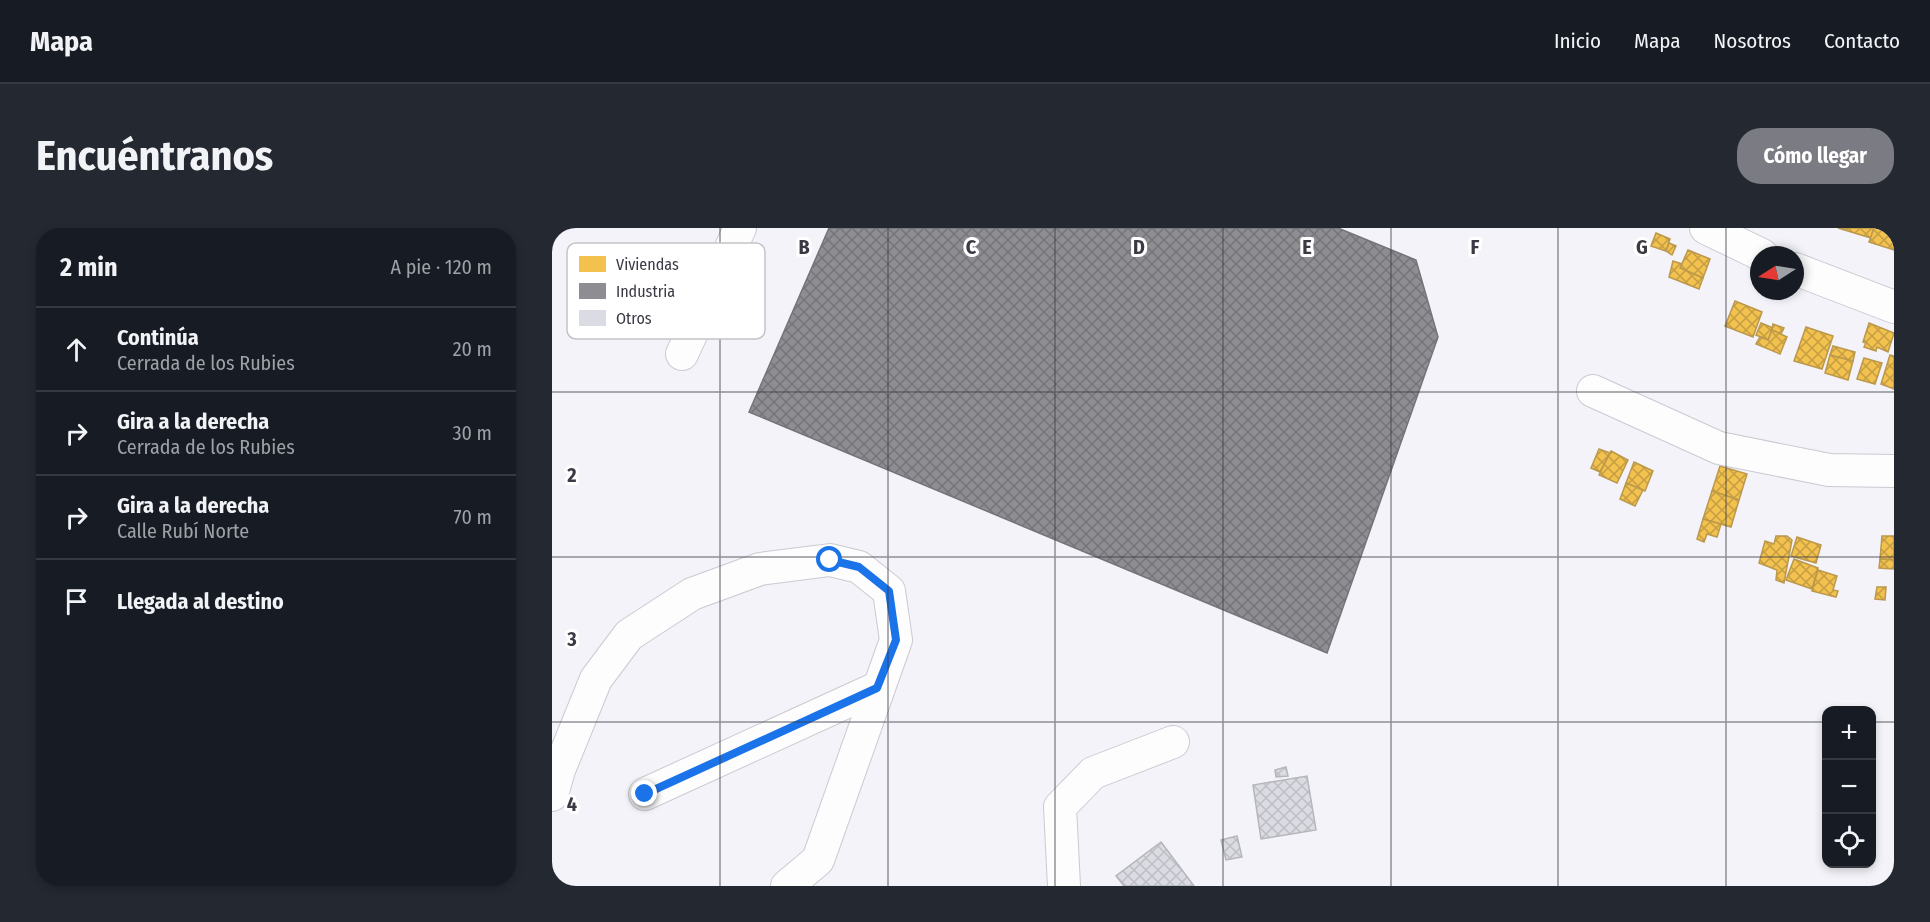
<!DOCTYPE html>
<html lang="es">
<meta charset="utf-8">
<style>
:root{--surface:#171b24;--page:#242831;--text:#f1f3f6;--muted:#9ea1a6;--line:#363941;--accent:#7b7b84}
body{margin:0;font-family:"Fira Sans Condensed",sans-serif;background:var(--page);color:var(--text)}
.controls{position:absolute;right:18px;bottom:18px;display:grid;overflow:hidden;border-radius:12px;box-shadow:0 3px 9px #0003}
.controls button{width:54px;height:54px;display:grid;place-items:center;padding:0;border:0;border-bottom:2px solid var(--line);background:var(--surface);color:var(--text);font:30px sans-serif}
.compass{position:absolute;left:1198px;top:18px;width:54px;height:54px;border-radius:50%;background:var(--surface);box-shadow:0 3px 9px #0003;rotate:258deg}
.stop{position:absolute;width:18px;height:18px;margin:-14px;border:4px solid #1a73e8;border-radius:50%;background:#fff}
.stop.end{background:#1a73e8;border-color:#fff;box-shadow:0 2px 6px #0008}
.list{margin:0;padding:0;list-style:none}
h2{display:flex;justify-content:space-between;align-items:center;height:78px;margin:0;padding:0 24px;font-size:26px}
h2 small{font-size:20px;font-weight:400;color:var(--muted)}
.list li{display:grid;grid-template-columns:39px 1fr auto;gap:18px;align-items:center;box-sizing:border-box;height:84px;padding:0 24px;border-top:2px solid var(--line)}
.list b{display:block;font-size:22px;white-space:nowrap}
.list p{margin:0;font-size:20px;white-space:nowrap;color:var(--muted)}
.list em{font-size:20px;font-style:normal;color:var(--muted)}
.icon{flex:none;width:33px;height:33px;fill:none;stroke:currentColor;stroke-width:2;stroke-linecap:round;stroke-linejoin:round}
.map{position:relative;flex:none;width:1342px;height:658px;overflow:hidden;border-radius:24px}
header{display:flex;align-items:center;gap:36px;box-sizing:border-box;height:84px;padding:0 30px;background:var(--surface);border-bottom:2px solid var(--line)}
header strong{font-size:28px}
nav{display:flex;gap:33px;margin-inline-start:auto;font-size:21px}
.intro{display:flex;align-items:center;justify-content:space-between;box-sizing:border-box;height:144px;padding:0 36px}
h1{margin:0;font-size:42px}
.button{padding:15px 27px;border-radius:24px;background:var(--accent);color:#fff;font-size:21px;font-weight:700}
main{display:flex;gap:36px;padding:0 36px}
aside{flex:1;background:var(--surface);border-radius:24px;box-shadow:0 3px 9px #0003}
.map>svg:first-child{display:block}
.homes{fill:url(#homes-cross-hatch);stroke:#bb984b;stroke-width:1.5}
.industry{fill:url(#industry-cross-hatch);stroke:#74747b;stroke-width:1.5}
.building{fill:url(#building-cross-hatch);stroke:#b5b5bc;stroke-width:1.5}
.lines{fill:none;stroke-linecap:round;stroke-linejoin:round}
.minor-casing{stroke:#cacad2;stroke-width:34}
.minor{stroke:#fdfdfe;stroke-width:32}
.route{stroke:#1a73e8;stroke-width:8}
.grid{fill:none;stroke:#3a3a45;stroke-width:1.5;stroke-opacity:0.55}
.key{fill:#fff;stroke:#c4c4c7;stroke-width:1.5}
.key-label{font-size:16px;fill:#3a3a45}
.grid-label{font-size:20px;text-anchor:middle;font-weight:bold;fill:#3a3a45;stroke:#fff;stroke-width:6;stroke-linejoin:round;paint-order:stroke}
</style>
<header>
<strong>Mapa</strong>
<nav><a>Inicio</a><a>Mapa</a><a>Nosotros</a><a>Contacto</a></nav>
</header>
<div class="intro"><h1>Encuéntranos</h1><a class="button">Cómo llegar</a></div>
<main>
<aside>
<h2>2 min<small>A pie · 120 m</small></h2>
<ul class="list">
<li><svg class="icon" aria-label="ahead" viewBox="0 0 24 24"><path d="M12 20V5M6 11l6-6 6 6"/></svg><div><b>Continúa</b><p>Cerrada de los Rubies</p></div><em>20 m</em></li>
<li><svg class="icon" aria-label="right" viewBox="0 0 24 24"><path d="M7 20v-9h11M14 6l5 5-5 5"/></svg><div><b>Gira a la derecha</b><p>Cerrada de los Rubies</p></div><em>30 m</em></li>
<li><svg class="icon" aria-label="right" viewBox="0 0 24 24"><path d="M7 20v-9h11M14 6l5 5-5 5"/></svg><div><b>Gira a la derecha</b><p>Calle Rubí Norte</p></div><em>70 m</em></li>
<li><svg class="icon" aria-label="arrive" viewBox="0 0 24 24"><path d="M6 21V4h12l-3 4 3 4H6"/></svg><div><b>Llegada al destino</b></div></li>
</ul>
</aside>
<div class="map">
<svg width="1342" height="658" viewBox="0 0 1342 658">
<defs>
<pattern id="homes-cross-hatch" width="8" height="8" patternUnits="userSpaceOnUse" patternTransform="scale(1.5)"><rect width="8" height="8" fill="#f2c14e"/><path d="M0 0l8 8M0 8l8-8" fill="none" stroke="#c59e43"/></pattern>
<pattern id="industry-cross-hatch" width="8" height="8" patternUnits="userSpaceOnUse" patternTransform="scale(1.5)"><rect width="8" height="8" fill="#8d8d92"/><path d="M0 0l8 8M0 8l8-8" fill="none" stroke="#747479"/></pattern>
<pattern id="building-cross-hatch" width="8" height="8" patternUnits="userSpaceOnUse" patternTransform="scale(1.5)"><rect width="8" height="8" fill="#dbdbe3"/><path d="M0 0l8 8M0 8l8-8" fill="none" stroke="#bdbdc4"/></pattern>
</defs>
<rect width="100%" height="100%" fill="#f3f3f9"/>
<!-- homes -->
<g class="homes">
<path d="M1286,0H1322L1319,10Z"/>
<path d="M1322,0H1342V22L1317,14Z"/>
<path d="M1104,5L1118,11L1114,23L1099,18Z"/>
<path d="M1117,15L1124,18L1120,27L1114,23Z"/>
<path d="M1136,22L1158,31L1151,50L1128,40Z"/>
<path d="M1121,33L1130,36L1128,40L1151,50L1147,61L1117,49Z"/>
<path d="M1183,73L1210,84L1201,109L1173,98Z"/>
<path d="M1209,95L1221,100L1216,112L1204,107Z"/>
<path d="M1317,95L1342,105L1336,124L1325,119L1324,123L1312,119L1314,115L1311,114Z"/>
<path d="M1221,96L1232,100L1229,106L1220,102Z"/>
<path d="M1254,99L1281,108L1270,141L1242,133Z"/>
<path d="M1220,102L1235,109L1228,126L1204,116L1208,109L1216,112Z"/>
<path d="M1281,118L1303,124L1301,133L1278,127Z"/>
<path d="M1278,127L1301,133L1296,152L1273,145Z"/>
<path d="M1338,127L1342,128V161L1329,156Z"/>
<path d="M1312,130L1330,135L1323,156L1305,151Z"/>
<path d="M1047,221L1058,225L1048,244L1039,240Z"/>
<path d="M1059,223L1076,232L1065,255L1047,247Z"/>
<path d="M1082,234L1101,243L1093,263L1074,255Z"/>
<path d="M1168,238L1195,246L1187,272L1160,263Z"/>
<path d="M1074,255L1091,262L1083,278L1068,271Z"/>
<path d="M1160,263L1187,272L1179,299L1151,291Z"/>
<path d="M1151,291L1169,296L1165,309L1155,306L1152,314L1145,311Z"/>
<path d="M1224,308H1235L1240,312L1232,355L1224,352L1225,342L1207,335L1213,313L1222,316Z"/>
<path d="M1330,308H1342V332L1328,331Z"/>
<path d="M1245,309L1269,317L1264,335L1239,328Z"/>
<path d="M1242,331L1266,340L1260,361L1234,352Z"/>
<path d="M1328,331L1342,332V341L1327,340Z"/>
<path d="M1266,342L1285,348L1281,362L1286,363L1284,369L1260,363Z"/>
<path d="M1325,359H1334L1333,372L1323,371Z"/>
</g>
<!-- industry -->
<path class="industry" d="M277,0H786L864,32L886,109L775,425L197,184Z"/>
<!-- building -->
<g class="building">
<path d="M734,539L736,548L724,549L723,542Z"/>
<path d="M755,548L764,602L709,611L701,557Z"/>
<path d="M685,608L690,629L674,632L669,612Z"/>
<path d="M609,614L642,658H572L564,648Z"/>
</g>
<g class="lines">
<!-- minor casing -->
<g class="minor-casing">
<g id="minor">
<path d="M1154,0L1210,27"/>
<path d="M1243,41L1342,79"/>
<path d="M130,126L188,0"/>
<path d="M1041,163L1167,220L1277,242L1342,243"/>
<path d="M93,566L325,460"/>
<path d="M0,567L7,542L44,451L77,407L140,366L208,341L278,332L307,339L337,363L344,412L266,632L235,658"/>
<path d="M512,658L508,579L541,545L621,514"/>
</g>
</g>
<!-- minor -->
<use href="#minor" class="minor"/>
</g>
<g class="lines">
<!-- route -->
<path class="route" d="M93,566L325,460L344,412L337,363L307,339L278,332"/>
</g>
<!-- grid -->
<path class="grid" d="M168,0V658M336,0V658M503,0V658M671,0V658M839,0V658M1006,0V658M1174,0V658M0,164H1342M0,329H1342M0,494H1274M1320,494H1342"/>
<!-- legend -->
<rect x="15" y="15" width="198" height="96" rx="9" class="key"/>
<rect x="27" y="28" width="27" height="16" fill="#f2c14e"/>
<rect x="27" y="55" width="27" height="16" fill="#8d8d92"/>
<rect x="27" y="82" width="27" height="16" fill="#dbdbe3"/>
<g class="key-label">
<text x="64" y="42">Viviendas</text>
<text x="64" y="69">Industria</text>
<text x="64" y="96">Otros</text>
</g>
<g class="grid-label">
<text x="252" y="26">B</text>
<text x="419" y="26">C</text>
<text x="587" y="26">D</text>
<text x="755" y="26">E</text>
<text x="923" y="26">F</text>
<text x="1090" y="26">G</text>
<text x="20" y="254">2</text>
<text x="20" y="418">3</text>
<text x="20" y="583">4</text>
</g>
</svg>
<div class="controls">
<button>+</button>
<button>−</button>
<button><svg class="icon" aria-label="locate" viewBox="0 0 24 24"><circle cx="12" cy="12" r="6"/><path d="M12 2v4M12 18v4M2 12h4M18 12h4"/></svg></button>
</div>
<svg class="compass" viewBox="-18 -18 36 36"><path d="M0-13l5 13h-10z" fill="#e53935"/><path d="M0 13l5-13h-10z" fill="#9ea1a6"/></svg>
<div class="stop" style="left:278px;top:332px"></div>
<div class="stop end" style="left:93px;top:566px"></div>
</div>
</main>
